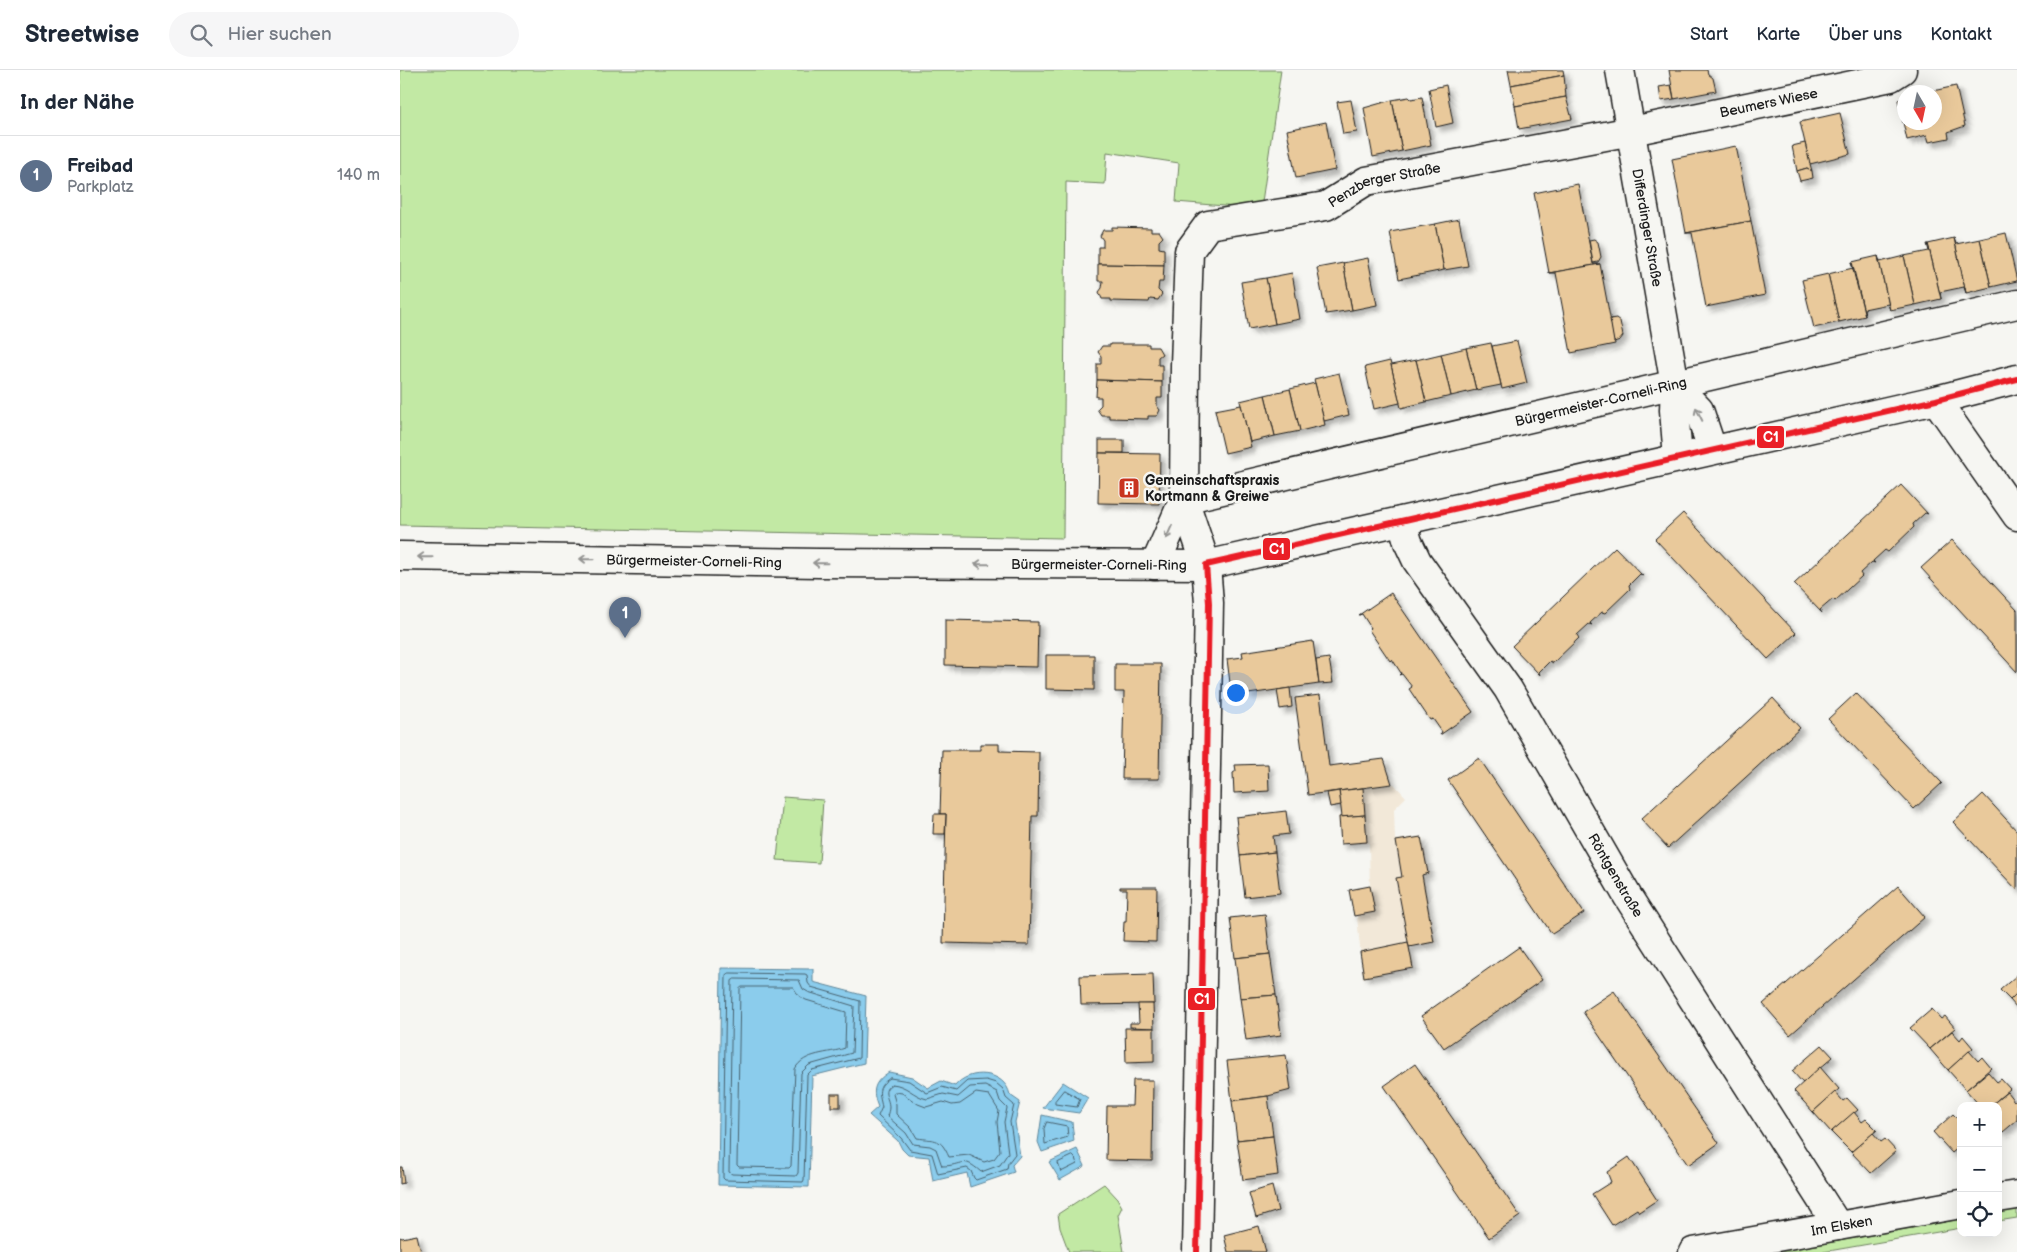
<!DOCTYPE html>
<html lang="de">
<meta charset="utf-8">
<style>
:root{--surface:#fff;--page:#f6f6f7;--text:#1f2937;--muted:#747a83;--line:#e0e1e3;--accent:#c8321e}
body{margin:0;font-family:"Balsamiq Sans",sans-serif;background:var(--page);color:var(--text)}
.controls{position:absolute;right:15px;bottom:15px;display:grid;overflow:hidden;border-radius:10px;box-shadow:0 5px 20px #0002}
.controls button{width:45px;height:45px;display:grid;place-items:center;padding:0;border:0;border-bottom:1px solid var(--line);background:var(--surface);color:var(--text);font:25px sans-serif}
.compass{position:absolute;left:1497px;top:15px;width:45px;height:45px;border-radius:50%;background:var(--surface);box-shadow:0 5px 20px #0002;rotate:171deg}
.you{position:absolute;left:835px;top:622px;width:18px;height:18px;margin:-12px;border:4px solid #fff;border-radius:50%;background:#1a73e8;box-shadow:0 0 0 8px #1a73e833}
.badge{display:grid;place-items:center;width:32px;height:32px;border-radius:50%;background:var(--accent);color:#fff;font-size:16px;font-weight:700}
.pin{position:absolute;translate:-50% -41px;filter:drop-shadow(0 1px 2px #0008)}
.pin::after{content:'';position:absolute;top:26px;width:18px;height:15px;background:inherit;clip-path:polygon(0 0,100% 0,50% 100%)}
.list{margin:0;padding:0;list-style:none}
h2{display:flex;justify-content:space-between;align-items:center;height:65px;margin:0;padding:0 20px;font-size:21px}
h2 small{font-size:16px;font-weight:400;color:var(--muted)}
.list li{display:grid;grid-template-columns:32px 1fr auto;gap:15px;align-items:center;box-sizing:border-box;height:80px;padding:0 20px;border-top:1px solid var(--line)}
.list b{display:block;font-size:19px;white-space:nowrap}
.list p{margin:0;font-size:16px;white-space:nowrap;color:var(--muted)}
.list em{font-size:16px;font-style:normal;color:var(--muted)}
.icon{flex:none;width:28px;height:28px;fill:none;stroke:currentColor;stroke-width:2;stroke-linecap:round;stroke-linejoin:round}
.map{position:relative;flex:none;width:1617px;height:1182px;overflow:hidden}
header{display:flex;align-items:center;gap:30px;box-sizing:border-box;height:70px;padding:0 25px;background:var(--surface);border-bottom:1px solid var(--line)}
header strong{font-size:24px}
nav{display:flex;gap:28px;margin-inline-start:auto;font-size:18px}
.search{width:350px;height:45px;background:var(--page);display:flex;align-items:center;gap:12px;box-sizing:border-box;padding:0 18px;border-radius:28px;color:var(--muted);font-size:19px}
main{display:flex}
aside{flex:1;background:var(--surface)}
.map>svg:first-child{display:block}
.built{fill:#f2e8d8}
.green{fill:#c2e9a4;stroke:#6f8260}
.water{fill:#8bccec;stroke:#5f8699}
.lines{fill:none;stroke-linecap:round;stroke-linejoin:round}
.shore{stroke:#48626f;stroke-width:1}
.building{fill:#e9c99b;stroke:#1c1c1c;filter:url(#shadow)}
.minor-casing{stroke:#1c1c1c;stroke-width:31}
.minor{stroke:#f6f6f2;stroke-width:28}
.bus-1-casing{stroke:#f6f6f2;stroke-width:10}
.bus-1{stroke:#ea1f26;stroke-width:6}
.oneway{stroke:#949492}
.labels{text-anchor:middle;stroke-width:5;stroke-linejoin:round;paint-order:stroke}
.street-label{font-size:14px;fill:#1c1c1c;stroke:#f6f6f2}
.poi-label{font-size:14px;font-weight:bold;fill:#1c1c1c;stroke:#f6f6f2;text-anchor:start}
.line-badge{stroke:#f6f6f2;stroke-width:2}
.badge-label{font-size:14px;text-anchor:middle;font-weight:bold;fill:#fff}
</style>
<header>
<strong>Streetwise</strong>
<div class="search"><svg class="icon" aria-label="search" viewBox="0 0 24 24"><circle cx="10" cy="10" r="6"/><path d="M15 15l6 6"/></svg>Hier suchen</div>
<nav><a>Start</a><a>Karte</a><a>Über uns</a><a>Kontakt</a></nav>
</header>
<main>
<aside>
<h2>In der Nähe<small></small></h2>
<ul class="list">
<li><span class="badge" style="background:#5c6f8a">1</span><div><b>Freibad</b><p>Parkplatz</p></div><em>140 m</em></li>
</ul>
</aside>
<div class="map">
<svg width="1617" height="1182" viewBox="0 0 1617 1182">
<defs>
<filter id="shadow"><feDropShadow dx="4.5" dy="4.5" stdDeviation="2.5" flood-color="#0004"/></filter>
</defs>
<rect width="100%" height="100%" fill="#f6f6f2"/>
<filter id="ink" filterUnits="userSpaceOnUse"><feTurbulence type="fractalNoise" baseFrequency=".02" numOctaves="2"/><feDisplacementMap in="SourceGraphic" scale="10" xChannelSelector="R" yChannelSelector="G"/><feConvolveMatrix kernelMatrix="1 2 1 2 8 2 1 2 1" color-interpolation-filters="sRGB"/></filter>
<g filter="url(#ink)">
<!-- built -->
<path class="built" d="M994,714L1006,727L994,739L995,770L1022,766L1029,804L1023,805L1035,873L1010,877L1014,898L963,908L955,826L970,822L969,773L940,774L938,746L942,745L938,722Z"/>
<!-- green -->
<g class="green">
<path d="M0,0H881L861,139L776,132L779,93L707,82L705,114L666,112L663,468L0,455Z"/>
<path d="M383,727L423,730L419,793L377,790Z"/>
<path d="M704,1114L717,1128L722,1137L718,1145L724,1182H669L660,1158L658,1144Z"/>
<path d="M1617,1139V1148L1598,1151V1143Z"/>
<path d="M1561,1149V1158L1423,1182H1377Z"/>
</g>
<!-- water -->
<g class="water">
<path d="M321,898L413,899V912L466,926L464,993L412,1006L409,1117L318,1115Z"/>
<path d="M489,1002L512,1007L528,1018L541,1011L555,1016C569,998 605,1000 610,1025L620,1032L615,1052L620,1086L612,1095L614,1102L570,1117L567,1103L533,1111L529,1087L508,1085L502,1079L498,1071L469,1045L478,1037C471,1020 474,1012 489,1002Z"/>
<path d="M663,1012L688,1028L679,1043L643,1038Z"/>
<path d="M642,1045L672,1052L674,1071L642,1082L638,1072Z"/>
<path d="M677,1079L685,1096L660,1110L649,1092Z"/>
</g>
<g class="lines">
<!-- shore -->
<g class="shore">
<path d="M329,903L405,904L407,905L408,913L411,917L460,931L459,988L412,1000L407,1005L404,1110L403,1112L325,1110L323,1108L326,905Z"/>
<path d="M335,909L399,910L403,919L408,922L454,936L452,983L409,995L401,1003L398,1103L396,1106L332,1104L329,1102L332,911Z"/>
<path d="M342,917H393L399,926L406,930L446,942L445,978C429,984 404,982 395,999L391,1096L389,1098L339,1097L337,1095L340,919Z"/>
<path d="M490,1008L509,1011L527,1023L542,1017L556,1021L567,1011L586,1010L596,1013L603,1019L606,1028L614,1035L610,1052L615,1084L608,1093L607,1099L576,1110L574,1108L571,1101L567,1098L538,1104L532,1084L510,1080L501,1068L478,1046L482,1037C479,1023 476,1017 490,1008Z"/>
<path d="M492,1014C507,1015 513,1026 527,1029L543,1024L558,1027L570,1017L585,1016L597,1022L600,1031L607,1038L604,1052L608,1083L600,1095L581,1102C562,1085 563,1096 542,1096L536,1079L530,1076L513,1074L506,1063L487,1046C488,1043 489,1040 489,1037C489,1027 480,1021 492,1014Z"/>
<path d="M664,1020L680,1029L677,1037L655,1034V1031Z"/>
<path d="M495,1022L502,1023L518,1034L526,1037L543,1032L552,1035L560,1034L576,1023L589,1025L599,1041L597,1052L600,1081L594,1089L584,1092L569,1085L549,1087C540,1067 537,1071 517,1068L511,1058L496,1044V1034L493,1024Z"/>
<path d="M647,1052L667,1056L668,1067L645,1074L644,1059Z"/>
<path d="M673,1086L675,1088L677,1094L661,1102L658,1093Z"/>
</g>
</g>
<!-- building -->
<g class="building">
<path d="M1108,0H1163L1164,5L1111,15Z"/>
<path d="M1269,0H1307L1308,4L1313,8L1316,21L1274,29Z"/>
<path d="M1164,5L1166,27L1115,36L1111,15Z"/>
<path d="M1046,15L1053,53L1036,57L1029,19Z"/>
<path d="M1271,15L1274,29L1261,31L1259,17Z"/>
<path d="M1556,16L1565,56L1548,62L1549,68L1529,72L1527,65L1507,70L1498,30L1504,28V52H1534V22H1528Z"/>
<path d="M1009,27L1011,29L1022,27L1031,75L1002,81L992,30Z"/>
<path d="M1166,27L1172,49L1119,59L1115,36Z"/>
<path d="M951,30L957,62L943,64L937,32Z"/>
<path d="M992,30L1002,81L973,87L964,38Z"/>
<path d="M1440,43L1450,84L1410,94L1400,52Z"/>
<path d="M926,52L935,100L896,108L887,60Z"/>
<path d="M1405,73L1410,94L1412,101L1407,98L1397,101L1392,76Z"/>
<path d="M1336,76L1351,151L1286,163L1272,89Z"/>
<path d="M1407,98L1412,101L1413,108L1400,111L1397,101Z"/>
<path d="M1178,114L1193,194H1200L1149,203L1134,123Z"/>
<path d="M1059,149L1068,196L1044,200L1035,154Z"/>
<path d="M1351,151L1365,225L1306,237L1292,163H1286Z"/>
<path d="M1035,154L1044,200L999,209L990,162Z"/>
<path d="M712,157L751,158V161H759L763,167L759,171V178L764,179V195L698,194V177H703V170L700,166L703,160H712Z"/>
<path d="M1606,163L1617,211L1591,217L1580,169Z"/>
<path d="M1554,168L1556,174L1580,169L1591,217L1566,223Z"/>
<path d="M1554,168L1566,223L1564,217L1540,222L1541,229L1528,174Z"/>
<path d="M1194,169L1198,172L1201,187L1198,192L1193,193L1189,170Z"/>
<path d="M1527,174H1528L1541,229L1515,235L1504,186L1529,181Z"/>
<path d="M1478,186L1490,240L1488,234L1464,239L1465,246L1452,192Z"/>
<path d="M1478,186L1480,192L1504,186L1515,235L1490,240Z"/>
<path d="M968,188L977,235L952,240L943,193Z"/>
<path d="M1451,192L1465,246L1439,252L1428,204L1453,198Z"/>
<path d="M943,193L952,240L926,244L917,198Z"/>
<path d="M698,194L764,195L763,212H759L758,220L762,224L758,230L750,229L749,232L711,231V229H702L699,222L702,218L703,211H698Z"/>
<path d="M1200,194L1215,274L1171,283L1156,203H1149Z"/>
<path d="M892,203L900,249L875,254L866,208Z"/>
<path d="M1428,204L1439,252L1414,258L1402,210Z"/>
<path d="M866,208L875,254L849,259L841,212Z"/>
<path d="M1216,248L1220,251L1223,266L1220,270L1214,272L1210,249Z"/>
<path d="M1117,271L1127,313L1102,319L1092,276Z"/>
<path d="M1091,273L1101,315L1076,320L1066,278Z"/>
<path d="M710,274H749V277H758L762,284L758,287V295H762V312L697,310V294H701V286L698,282L702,276H710Z"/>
<path d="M1066,278L1076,320L1051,326L1041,284Z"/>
<path d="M1041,284L1051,326L1026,332L1016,290Z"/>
<path d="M1016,290L1026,332L1001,338L991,295Z"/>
<path d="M990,291L1000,333L974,339L965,297Z"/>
<path d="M939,303L949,345L924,351L914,309Z"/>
<path d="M697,310L762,312V328H757V336L760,340L757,346H748V349L709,348V345H701L697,339L701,335V327H696Z"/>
<path d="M915,313L925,355L900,361L890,319Z"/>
<path d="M890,319L900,361L875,366L865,325Z"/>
<path d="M865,325L875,366L850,372L840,331Z"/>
<path d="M841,335L851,377L825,383L815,340Z"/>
<rect x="699" y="370" width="25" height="13"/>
<path d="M699,383L760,384L759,434L698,433Z"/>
<path d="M1501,415L1528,444L1525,443L1513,454L1514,457L1488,482L1485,480L1473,491L1475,493L1472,492L1460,503L1462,506L1435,531L1433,529L1420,540L1422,543L1394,514Z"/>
<path d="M1283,443L1396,563L1368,589L1255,469Z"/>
<path d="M1552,470L1617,540V602L1521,498Z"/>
<path d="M1215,477L1243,506L1240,504L1229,515L1230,519L1205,543L1202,542L1190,553L1192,555L1189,554L1177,565L1179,568L1153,593L1150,591L1139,602L1140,605L1112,576Z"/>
<path d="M991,523L1073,642L1040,665L1042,662L1033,649L1030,650L1009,619L1012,617L1002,604L999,605L1001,603L992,589L990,591L969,560L971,558L962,544L959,545Z"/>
<path d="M545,550L638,552L637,597L545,595Z"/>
<path d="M913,571L919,614L848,624L847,619L831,621L827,589L843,587L842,582Z"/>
<path d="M646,585H694V620L646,619Z"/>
<path d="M929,588L933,613L919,614L916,590Z"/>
<path d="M715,594H761L759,709H722L724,622H715Z"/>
<path d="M890,618L892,637L880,639L877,620Z"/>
<path d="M1456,623L1542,713L1514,739L1428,649Z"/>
<path d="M920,625L929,696L984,689L992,714L908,725L895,628Z"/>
<path d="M1373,628L1400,658L1268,778L1241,749Z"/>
<path d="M580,674H599V681L639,682L638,746H632L629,875L543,873L546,744H540L542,680H580Z"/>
<path d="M1079,688L1184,843L1152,864L1048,710Z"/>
<path d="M868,694L869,721L834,723L833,703L836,701L835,695Z"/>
<path d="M963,718L965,745L942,747L939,721Z"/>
<path d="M939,721L941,735L930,737L927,723Z"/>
<path d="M1583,724L1617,761V820L1553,752Z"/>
<path d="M886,741L889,764L873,766L875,782L840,786L836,747Z"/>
<path d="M534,744H546L545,764H533Z"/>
<path d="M965,745L967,772L941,774L939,747Z"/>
<path d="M1021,767L1028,803L1022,805L1034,872L1009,877L996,808L1002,807L996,771Z"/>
<path d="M875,782L880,823L845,827L840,786Z"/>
<path d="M970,816L975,842L954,846L949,820Z"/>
<path d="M1498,816L1525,847L1390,965L1363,934Z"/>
<path d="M720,817H757L756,872L723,871L724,852H726L727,819H720Z"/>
<path d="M865,844L870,884L835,888L830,848Z"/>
<path d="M1008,872L1013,898L964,907L960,882Z"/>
<path d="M1119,877L1142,910L1044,978L1021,946Z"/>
<path d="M870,884L876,925L840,928L835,888Z"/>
<path d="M753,904L754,934L681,935L680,906Z"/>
<path d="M1617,905V923L1610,930L1600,920Z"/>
<path d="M1214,921L1319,1073L1288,1095L1183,942Z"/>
<path d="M1617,923V938L1610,930Z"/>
<path d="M876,925L881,965L846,970L840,928Z"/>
<path d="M738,934H753L754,958L730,957V953H739Z"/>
<path d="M1532,939L1541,949L1545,946L1555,958L1530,979L1510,958Z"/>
<path d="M725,958H754V992L726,993Z"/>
<path d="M1552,961L1560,970L1563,966L1573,978L1548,1000L1530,979Z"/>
<path d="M1422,975L1433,987L1403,1013L1392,1001Z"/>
<path d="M1569,981L1578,991L1582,987L1591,998L1566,1020L1548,1000Z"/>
<path d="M886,985L891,1020L868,1026L832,1031L827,991Z"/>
<path d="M1015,994L1120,1146L1089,1168L984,1016Z"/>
<path d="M1420,997L1439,1019L1413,1042L1394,1021Z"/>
<path d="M1588,1002L1597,1012L1601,1009L1610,1019L1590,1036H1580L1566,1020Z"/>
<path d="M733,1010H753L752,1091L706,1090L707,1036H732Z"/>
<path d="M1435,1022L1443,1031L1447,1028L1458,1040L1431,1062L1413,1042Z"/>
<path d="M1607,1022L1614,1031L1617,1028V1050L1603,1062L1598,1057V1036H1590Z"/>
<rect x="431" y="1024" width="9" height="13"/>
<path d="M868,1026L873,1066L837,1070L832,1031Z"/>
<path d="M1454,1042L1462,1052L1466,1049L1477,1060L1451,1082L1431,1062Z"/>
<path d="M1553,1044L1561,1052V1075L1552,1083L1533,1062Z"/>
<path d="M1473,1063L1481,1072L1485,1069L1496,1081L1471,1103L1451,1082Z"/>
<path d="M873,1066L878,1105L843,1110L837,1070Z"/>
<path d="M1229,1087L1257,1130L1239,1142L1237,1139L1212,1155L1192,1124L1211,1112L1207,1102Z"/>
<path d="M0,1097H2L4,1113L0,1114Z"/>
<path d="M872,1116L878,1141L856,1148L849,1123Z"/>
<path d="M859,1156L866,1182H828L824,1165Z"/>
<path d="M17,1165L21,1182H0V1167L2,1168Z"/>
</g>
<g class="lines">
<!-- minor casing -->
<g class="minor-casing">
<g id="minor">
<path id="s1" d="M1220,0L1275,315L1274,340L1278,388"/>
<path d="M1275,315L1299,340L1312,379"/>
<path d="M1536,330L1617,446"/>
<path id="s2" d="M784,429L1617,234"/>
<path id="s3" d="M1002,451L1008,472L1017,491L1108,619L1228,827L1438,1156"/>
<path id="s4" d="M0,486L419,493L806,495L1536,330L1617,309"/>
<path d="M755,495L784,429"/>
<path d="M1598,1128L1617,1125"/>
<path id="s5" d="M797,1182L809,533L806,495L784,429L785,295L789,181L808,155L926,136L966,111L1232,61L1491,7L1502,0"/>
<path id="s6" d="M1293,1182L1561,1134"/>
</g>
</g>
<!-- minor -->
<use href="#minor" class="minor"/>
<!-- bus-1 casing -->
<g class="bus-1-casing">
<path id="bus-1" d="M797,1182L809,533L806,495L1536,330L1617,309"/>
</g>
<!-- bus-1 -->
<use href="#bus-1" class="bus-1"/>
</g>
<!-- one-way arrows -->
<defs><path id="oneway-shaft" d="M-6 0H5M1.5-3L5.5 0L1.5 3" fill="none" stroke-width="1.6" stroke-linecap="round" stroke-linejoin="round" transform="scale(1.25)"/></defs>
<g class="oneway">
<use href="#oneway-shaft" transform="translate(1299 344) rotate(-116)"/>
<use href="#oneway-shaft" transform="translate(769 462) rotate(114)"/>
<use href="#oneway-shaft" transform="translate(25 487) rotate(-179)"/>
<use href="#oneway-shaft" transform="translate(187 489) rotate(-179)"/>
<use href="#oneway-shaft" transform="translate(420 493) rotate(-179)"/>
<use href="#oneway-shaft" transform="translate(582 494) rotate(-179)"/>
</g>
</g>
<!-- icons -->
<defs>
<g id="building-square" transform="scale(1.125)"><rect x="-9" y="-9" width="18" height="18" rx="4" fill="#c8321e" stroke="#f6f6f2"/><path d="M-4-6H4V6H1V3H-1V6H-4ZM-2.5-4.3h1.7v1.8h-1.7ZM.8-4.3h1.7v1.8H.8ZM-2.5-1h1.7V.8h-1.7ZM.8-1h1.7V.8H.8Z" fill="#fff"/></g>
</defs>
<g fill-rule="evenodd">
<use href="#building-square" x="729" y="418"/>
</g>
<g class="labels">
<!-- street labels -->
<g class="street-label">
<text dy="5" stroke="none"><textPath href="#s5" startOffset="1614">Beumers Wiese</textPath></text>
<text dy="5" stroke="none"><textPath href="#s5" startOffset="1220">Penzberger Straße</textPath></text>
<text dy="5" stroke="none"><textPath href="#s1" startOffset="160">Differdinger Straße</textPath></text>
<text dy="5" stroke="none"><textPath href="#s2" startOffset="428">Bürgermeister-Corneli-Ring</textPath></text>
<text dy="5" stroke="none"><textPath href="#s4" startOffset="294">Bürgermeister-Corneli-Ring</textPath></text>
<text dy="5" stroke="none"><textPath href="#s4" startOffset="699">Bürgermeister-Corneli-Ring</textPath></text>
<text dy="5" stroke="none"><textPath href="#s3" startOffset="415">Röntgenstraße</textPath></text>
<text dy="5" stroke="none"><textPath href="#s6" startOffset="151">Im Elsken</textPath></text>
</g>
<!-- poi labels -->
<g class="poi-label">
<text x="745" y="415">Gemeinschaftspraxis<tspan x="745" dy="16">Kortmann &amp; Greiwe</tspan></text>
</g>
</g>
<g class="line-badge">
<rect x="1356" y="355" width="29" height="24" rx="5" fill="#ea1f26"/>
<rect x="862" y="467" width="29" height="24" rx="5" fill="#ea1f26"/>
<rect x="787" y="917" width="29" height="24" rx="5" fill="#ea1f26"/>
</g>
<g class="badge-label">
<text x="1371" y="372">C1</text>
<text x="877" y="484">C1</text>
<text x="802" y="934">C1</text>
</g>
</svg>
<div class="controls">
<button>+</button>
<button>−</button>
<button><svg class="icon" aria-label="locate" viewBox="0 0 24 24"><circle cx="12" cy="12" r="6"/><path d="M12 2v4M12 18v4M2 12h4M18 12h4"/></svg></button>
</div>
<svg class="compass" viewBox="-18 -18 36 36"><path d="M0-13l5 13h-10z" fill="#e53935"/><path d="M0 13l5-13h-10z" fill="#747a83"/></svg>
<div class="you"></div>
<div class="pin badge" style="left:225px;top:568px;background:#5c6f8a">1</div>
</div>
</main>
